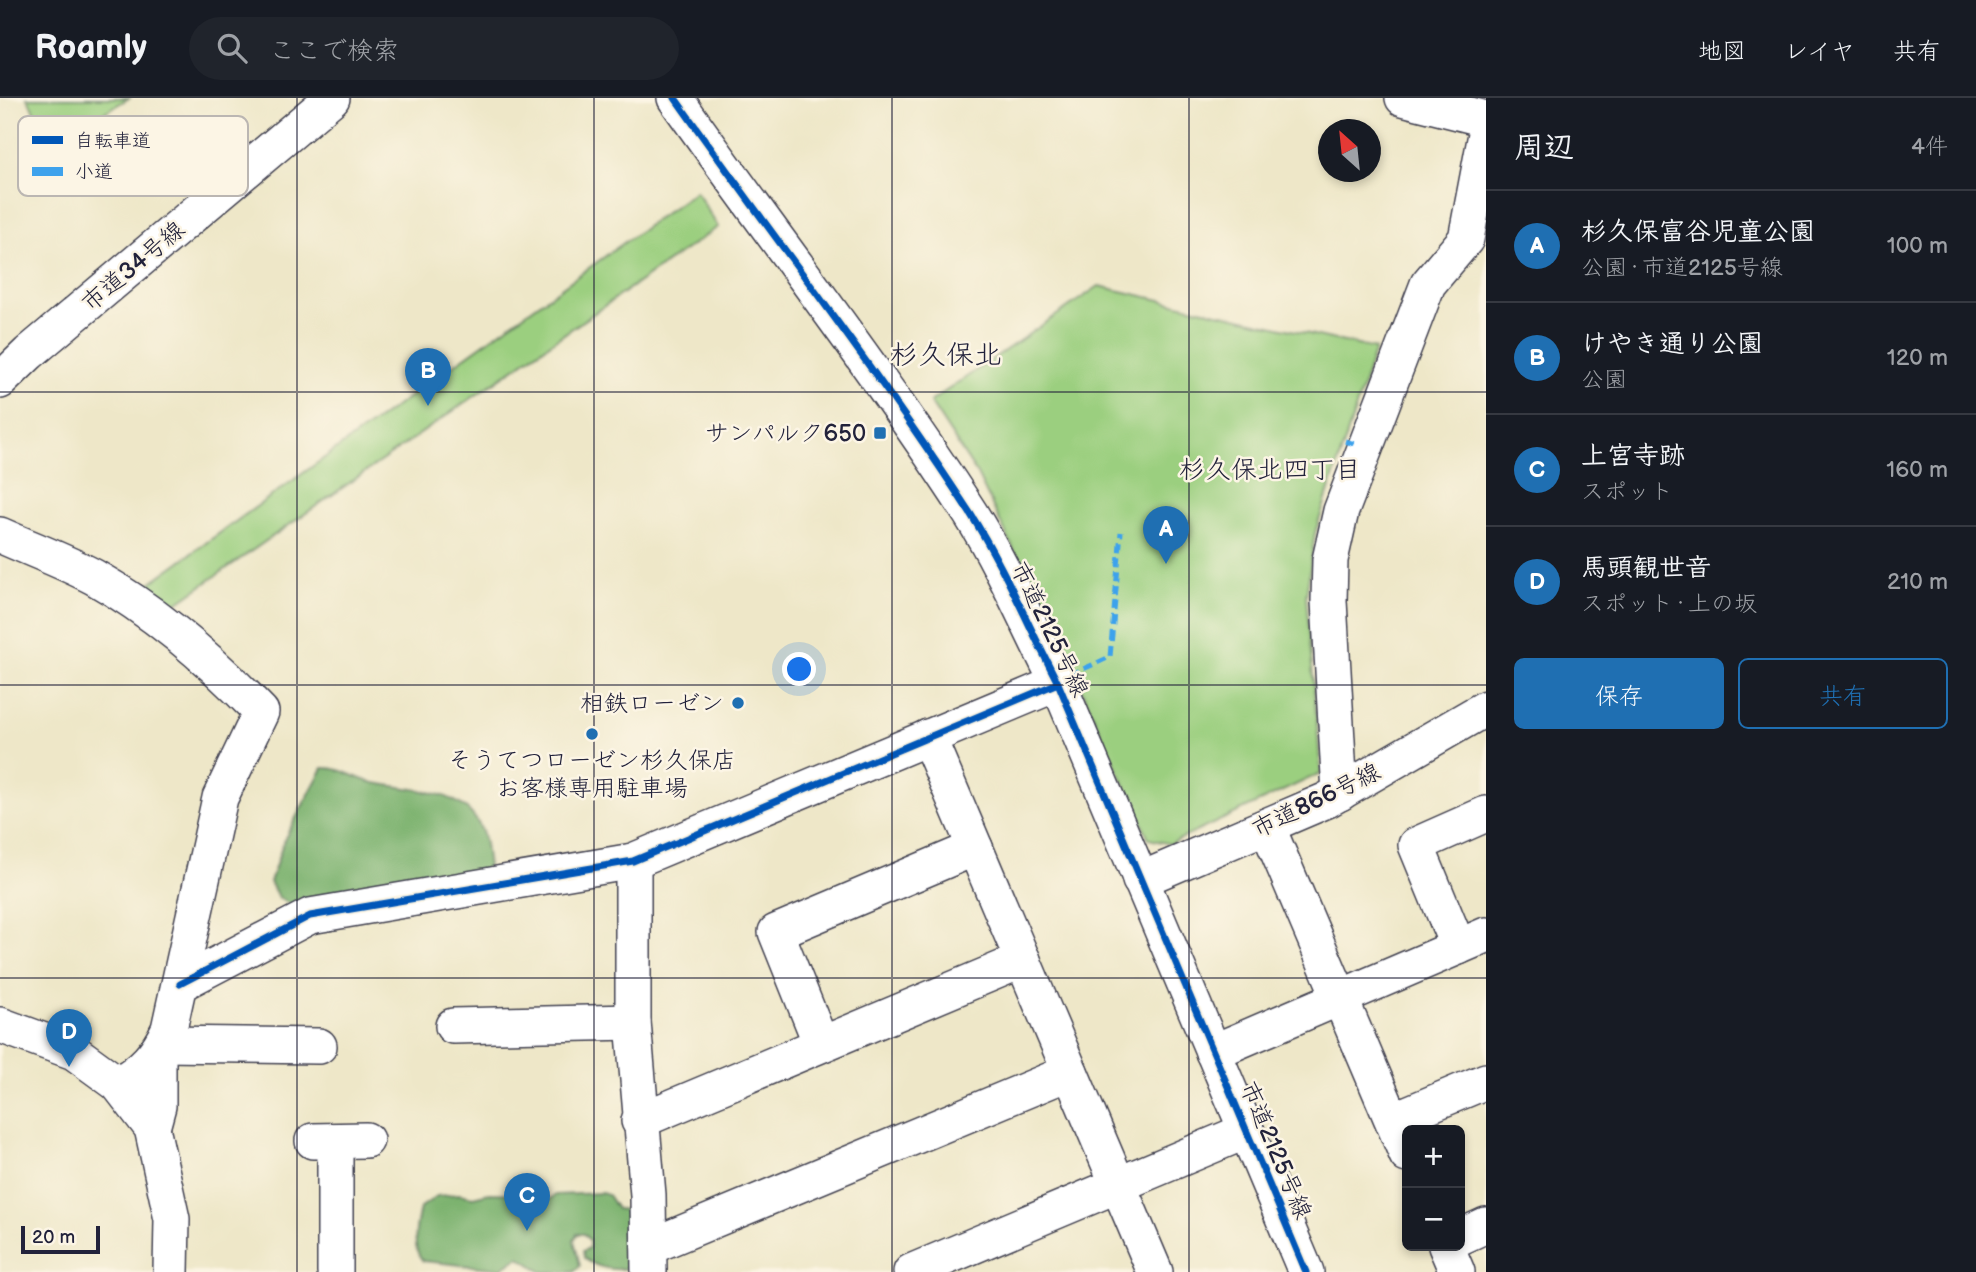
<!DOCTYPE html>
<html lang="ja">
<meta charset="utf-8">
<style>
:root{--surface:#171b24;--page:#20242c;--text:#f1f3f6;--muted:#9ea1a6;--line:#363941;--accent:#1f6fb2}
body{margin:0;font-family:"Balsamiq Sans","Klee One",sans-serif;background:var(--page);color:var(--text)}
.controls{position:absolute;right:21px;bottom:21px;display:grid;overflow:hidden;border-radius:10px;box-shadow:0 4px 10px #0003}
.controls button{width:63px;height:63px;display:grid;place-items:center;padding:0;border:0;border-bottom:2px solid var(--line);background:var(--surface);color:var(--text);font:35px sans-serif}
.compass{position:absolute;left:1318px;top:21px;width:63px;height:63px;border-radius:50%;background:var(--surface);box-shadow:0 4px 10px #0003;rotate:333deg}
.scale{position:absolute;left:21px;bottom:18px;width:79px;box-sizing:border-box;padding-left:7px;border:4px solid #22223b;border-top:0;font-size:19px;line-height:24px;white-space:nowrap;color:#22223b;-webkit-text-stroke:5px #fcf5e5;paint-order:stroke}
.you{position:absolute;left:800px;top:572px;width:24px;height:24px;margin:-18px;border:5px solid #fff;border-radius:50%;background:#1a73e8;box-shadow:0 0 0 10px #1a73e833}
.badge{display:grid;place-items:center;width:46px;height:46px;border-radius:50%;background:var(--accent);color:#fff;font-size:23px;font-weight:700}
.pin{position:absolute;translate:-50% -58px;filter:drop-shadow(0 2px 4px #0008)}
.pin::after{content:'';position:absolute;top:37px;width:24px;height:21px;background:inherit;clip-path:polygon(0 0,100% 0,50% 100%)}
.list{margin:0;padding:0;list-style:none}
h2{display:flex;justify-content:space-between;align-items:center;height:91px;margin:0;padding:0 28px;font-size:30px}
h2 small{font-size:23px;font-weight:400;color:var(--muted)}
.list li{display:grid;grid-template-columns:46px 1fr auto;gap:21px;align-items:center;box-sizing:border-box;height:112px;padding:0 28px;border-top:2px solid var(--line)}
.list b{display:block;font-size:26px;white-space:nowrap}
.list p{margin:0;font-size:23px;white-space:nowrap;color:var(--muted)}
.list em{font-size:23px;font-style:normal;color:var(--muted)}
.actions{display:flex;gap:14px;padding:21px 28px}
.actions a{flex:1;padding:16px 0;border:2px solid var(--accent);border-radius:10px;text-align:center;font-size:24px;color:var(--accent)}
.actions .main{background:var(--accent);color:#fff}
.icon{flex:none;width:38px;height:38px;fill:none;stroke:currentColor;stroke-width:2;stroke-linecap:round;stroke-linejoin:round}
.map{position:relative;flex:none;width:1486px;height:1174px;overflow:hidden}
header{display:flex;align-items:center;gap:42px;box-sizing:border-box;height:98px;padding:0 35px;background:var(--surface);border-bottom:2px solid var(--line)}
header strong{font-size:33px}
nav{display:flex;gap:38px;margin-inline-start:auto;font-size:24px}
.search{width:490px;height:63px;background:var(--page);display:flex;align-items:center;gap:18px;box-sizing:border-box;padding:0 24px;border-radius:38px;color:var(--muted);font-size:26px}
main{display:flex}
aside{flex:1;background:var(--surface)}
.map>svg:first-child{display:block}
.green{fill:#9bcf7f;stroke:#5e785d;stroke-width:2}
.forest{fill:#7cb26e;stroke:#4f6a54;stroke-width:2}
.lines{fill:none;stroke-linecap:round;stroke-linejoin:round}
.minor-casing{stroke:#414050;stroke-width:38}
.minor{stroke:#fff;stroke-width:35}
.quiet{stroke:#3ea2ec;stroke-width:5;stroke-dasharray:10 5;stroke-linecap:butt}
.cycleway-casing{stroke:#fcf5e5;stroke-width:11}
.cycleway{stroke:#0057b8;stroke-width:7}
.grid{fill:none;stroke:#22223b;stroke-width:2;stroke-opacity:0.55}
.poi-dot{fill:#1f6fb2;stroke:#fcf5e5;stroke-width:2.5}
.labels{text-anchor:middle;stroke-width:5;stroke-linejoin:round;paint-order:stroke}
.street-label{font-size:24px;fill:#22223b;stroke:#fcf5e5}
.poi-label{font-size:24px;fill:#22223b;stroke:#fcf5e5;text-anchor:end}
.neighbourhood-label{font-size:26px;fill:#22223b;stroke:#fcf5e5}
.quarter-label{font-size:28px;fill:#22223b;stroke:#fcf5e5}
.key{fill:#fcf5e5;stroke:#bbb6b2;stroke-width:2}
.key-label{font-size:19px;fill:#22223b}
</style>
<header>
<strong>Roamly</strong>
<div class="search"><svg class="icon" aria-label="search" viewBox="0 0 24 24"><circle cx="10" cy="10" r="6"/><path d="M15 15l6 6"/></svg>ここで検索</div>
<nav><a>地図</a><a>レイヤ</a><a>共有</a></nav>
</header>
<main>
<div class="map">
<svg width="1486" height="1174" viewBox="0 0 1486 1174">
<rect width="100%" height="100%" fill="#fcf5e5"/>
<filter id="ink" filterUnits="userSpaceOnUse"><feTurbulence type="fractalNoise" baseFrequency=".0143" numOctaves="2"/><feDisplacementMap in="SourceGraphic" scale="14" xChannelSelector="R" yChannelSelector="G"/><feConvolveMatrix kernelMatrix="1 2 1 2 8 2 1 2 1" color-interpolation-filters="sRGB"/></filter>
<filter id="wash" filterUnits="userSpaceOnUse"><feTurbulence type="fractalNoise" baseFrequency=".00686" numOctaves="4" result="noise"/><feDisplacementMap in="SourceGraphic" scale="28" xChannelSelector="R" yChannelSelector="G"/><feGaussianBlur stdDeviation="1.57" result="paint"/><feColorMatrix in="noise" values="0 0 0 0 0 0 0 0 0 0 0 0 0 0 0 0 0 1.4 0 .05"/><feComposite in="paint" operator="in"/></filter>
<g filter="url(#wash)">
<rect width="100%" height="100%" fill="#eee7c8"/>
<!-- green -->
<g class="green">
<path d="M27,0H129L69,35L48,37Z"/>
<path d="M696,93L718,129L168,511L146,488Z"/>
<path d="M1099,188L1375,251L1315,435L1306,498L1321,675L1170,746L1149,741L1074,575L977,376L930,304Z"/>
</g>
<!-- forest -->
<g class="forest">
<path d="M323,670C343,669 357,682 375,685C411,692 464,690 481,731C486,742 486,757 488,768L476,780L299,812L278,799L270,784L285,740Z"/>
<path d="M489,1095L525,1096L532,1106H544L555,1097L602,1095L608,1097L617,1111L631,1112L632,1169C616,1174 596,1170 584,1160L583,1153L589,1150V1142L584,1136H577L574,1142L580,1168L574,1174H542L519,1159L500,1171L423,1163C411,1150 416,1127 420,1110L437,1098L459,1096L473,1099Z"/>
</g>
</g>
<g filter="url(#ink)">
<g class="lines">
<!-- minor casing -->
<g class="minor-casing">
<g id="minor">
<path d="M675,0C773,139 878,273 970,415C1004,469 1029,529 1058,585L1306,1174"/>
<path d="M1403,0L1486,21"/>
<path d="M0,283L29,255L332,0"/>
<path d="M0,437C31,451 64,463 94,479C156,514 212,563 261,614L220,700L169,931C157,957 143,972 118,986"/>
<path d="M928,639L1155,1174"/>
<path d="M1340,695L1329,503L1330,462L1341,413L1428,186L1466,141L1486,36"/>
<path d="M1267,728L1407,1057"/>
<path d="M633,763V924L648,1097L649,1174"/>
<path d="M1140,782L1327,702L1486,610"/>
<path d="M1458,849L1416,747L1486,716"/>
<path d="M180,886L310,818L633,763L1058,585"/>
<path d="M0,927L74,954L118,986L152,1030L172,1121L171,1174"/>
<path d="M453,928L633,924"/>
<path d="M162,946L319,948"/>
<path d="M821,946L776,834L975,750"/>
<path d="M1213,954L1486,837"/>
<path d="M1393,1022L1486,983"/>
<path d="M639,1023L1023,862"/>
<path d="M152,1030L158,1008V955"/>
<path d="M313,1043L366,1042"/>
<path d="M1460,1139L1486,1127"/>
<path d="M1446,1148L1457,1174"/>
<path d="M649,1149L1070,974"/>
<path d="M335,1174V1043"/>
<path d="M911,1174L1246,1033"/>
</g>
</g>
<!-- minor -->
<use href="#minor" class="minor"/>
<!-- quiet -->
<g class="quiet">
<path d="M1345,343L1355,346"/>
<path d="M1070,577L1110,559L1121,434"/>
</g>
<!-- cycleway casing -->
<g class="cycleway-casing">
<g id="cycleway">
<path d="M675,0C773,139 878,273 970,415C1004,469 1029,529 1058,585L1306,1174"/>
<path d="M180,886L310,818L633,763L1058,585"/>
</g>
</g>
<!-- cycleway -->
<use href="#cycleway" class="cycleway"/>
</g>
</g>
<!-- grid -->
<path class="grid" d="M297,0V1174M594,0V1174M892,0V1174M1189,0V1174M0,294H1486M0,587H1486M0,880H1486"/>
<!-- markers -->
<g class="poi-dot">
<rect x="873" y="328" width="14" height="14" rx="3.5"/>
<circle cx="738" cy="605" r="7"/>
<circle cx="592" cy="636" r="7"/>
</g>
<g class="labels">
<!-- street labels -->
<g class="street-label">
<text transform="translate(133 168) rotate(-40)" y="8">市道34号線</text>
<text transform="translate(1050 531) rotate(64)" y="8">市道2125号線</text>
<text transform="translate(1316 702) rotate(-26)" y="8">市道866号線</text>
<text transform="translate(1276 1052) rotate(67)" y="8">市道2125号線</text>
</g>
<!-- poi labels -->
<g class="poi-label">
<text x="866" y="343">サンパルク650</text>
<text x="724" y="613">相鉄ローゼン</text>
<text x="592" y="670" text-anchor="middle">そうてつローゼン杉久保店<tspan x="592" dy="28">お客様専用駐車場</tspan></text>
</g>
<!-- neighbourhood labels -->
<g class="neighbourhood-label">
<text x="1270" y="380">杉久保北四丁目</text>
</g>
<!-- quarter labels -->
<g class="quarter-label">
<text x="946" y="266">杉久保北</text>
</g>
</g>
<!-- legend -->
<rect x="18" y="18" width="230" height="80" rx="10" class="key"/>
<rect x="32" y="38" width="31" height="8" fill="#0057b8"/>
<rect x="32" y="69" width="31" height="9" fill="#3ea2ec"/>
<g class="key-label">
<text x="75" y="49">自転車道</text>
<text x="75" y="80">小道</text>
</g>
</svg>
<div class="controls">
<button>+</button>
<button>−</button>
</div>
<svg class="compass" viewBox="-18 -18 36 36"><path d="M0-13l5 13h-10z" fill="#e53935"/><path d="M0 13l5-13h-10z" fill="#9ea1a6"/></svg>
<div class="scale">20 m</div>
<div class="you"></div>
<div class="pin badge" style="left:1166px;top:466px">A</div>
<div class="pin badge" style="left:428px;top:308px">B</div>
<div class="pin badge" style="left:527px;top:1133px">C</div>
<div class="pin badge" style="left:69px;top:969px">D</div>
</div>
<aside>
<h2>周辺<small>4件</small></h2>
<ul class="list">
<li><span class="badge">A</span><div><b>杉久保富谷児童公園</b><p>公園 · 市道2125号線</p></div><em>100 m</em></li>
<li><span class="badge">B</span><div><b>けやき通り公園</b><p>公園</p></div><em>120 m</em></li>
<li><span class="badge">C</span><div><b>上宮寺跡</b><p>スポット</p></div><em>160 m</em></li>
<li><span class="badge">D</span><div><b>馬頭観世音</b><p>スポット · 上の坂</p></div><em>210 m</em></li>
</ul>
<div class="actions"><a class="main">保存</a><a>共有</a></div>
</aside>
</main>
